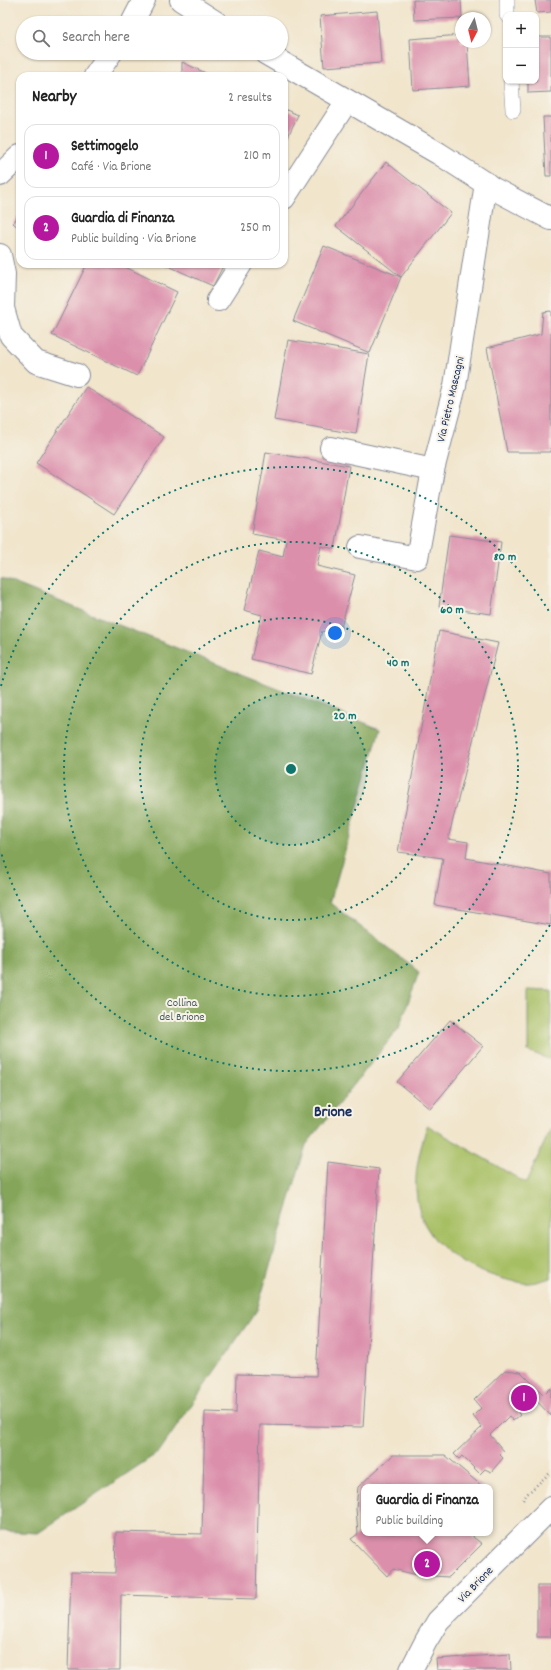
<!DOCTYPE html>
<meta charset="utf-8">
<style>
:root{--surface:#fff;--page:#f2f2f2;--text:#222;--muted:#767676;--line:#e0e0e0;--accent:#b5179e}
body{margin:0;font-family:Dekko,sans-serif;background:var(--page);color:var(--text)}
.controls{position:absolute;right:12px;top:12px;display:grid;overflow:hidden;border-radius:8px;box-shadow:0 1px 3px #0004}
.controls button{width:36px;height:36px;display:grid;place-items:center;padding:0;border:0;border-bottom:1px solid var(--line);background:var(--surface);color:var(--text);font:20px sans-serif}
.compass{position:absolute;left:455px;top:12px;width:36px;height:36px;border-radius:50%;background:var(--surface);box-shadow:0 1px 3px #0004;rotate:187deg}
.you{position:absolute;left:335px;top:633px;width:14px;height:14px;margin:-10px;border:3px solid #fff;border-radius:50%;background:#1a73e8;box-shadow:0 0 0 6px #1a73e833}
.badge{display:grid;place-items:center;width:26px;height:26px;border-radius:50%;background:var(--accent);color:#fff;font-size:13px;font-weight:700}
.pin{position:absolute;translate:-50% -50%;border:2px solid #fff;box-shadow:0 1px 4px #0006}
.popup{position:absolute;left:361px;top:1484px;width:132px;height:52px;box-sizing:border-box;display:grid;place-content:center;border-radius:8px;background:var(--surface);filter:drop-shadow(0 1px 3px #0005);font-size:13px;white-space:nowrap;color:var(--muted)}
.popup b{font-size:15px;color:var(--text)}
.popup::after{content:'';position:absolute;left:50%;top:100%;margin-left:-8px;border:8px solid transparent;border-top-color:var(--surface)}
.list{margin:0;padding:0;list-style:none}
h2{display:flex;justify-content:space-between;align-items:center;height:52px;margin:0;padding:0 16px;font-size:17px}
h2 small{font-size:13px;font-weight:400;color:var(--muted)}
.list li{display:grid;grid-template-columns:26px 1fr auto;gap:12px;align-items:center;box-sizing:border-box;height:64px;margin:0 8px 8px;padding:0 8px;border:1px solid var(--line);border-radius:12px}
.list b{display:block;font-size:15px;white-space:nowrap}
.list p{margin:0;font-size:13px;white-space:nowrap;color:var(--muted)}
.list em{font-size:13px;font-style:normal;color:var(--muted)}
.icon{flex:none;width:22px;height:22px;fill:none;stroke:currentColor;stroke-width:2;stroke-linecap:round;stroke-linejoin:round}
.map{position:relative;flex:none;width:551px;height:1670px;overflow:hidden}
.search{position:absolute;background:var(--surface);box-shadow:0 1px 3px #0004;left:16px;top:16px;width:272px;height:44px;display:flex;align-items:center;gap:10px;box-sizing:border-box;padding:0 14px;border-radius:22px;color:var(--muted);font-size:15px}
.panel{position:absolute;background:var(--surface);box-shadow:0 1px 3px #0004;left:16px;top:72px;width:272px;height:196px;border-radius:12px}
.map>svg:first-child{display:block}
.green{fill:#a7bf64;stroke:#617761}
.forest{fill:#85a65a;stroke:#506a5c}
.building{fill:#db8fab}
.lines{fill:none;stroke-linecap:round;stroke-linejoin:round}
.lane-casing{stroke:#868a95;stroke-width:16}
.street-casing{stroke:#868a95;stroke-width:24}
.path{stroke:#868a95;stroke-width:2.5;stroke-dasharray:1 3;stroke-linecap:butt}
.lane{stroke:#fff;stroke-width:15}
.street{stroke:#fff;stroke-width:22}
.ring{fill:none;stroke:#0f766e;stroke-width:2;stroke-dasharray:2 4}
.labels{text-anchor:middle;stroke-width:4;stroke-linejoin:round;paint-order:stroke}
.street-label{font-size:12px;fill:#1b2f5e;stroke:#f7f3e8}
.park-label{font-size:12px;fill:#455a60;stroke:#f7f3e8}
.district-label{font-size:16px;font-weight:bold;fill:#1b2f5e;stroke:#f7f3e8}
.centre{fill:#0f766e;stroke:#f7f3e8;stroke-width:2}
.ring-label{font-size:12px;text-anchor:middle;font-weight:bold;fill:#0f766e;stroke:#f7f3e8;stroke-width:4;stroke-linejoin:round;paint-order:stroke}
</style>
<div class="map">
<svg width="551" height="1670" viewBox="0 0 551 1670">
<rect width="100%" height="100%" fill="#f7f3e8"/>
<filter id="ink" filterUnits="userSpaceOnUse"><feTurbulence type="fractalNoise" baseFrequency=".025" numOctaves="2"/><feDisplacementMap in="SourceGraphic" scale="8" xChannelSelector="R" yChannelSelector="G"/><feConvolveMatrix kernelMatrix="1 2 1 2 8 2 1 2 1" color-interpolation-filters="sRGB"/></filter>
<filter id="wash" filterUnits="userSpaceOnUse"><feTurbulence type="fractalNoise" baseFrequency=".012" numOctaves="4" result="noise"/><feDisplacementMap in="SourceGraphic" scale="16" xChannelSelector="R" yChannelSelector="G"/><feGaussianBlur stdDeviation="0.9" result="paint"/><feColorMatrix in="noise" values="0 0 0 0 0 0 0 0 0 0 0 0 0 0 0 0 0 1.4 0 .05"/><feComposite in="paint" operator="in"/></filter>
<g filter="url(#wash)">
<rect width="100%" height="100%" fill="#f1e5cc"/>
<!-- green -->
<g class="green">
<path d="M528,990L551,991V1060L528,1051Z"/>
<path d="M427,1125L526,1183L551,1128V1278C543,1280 532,1284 524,1283C479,1277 423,1250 417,1199C413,1171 420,1152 427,1125Z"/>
</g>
<!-- forest -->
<path class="forest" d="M1,578L380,729L330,903L419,972L399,1028L306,1145L257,1310L159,1452L38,1533L0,1531Z"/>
<g id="blocks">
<!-- building -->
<g class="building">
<path d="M413,0H461L462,18L414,20Z"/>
<path d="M535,0H551V12L537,13Z"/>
<path d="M377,11L381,63L324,67L320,16Z"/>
<path d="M461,35V42H467L470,86L413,90L410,39Z"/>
<path d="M536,37H551V92L528,93V81H536Z"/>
<path d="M182,62L212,76H182Z"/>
<path d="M284,109L298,115L284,145Z"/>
<path d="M543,117H551V176H546Z"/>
<path d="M386,162L451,213L401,277L336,226Z"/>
<path d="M20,214V229L13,223Z"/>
<path d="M324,246L401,277L370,353L293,321Z"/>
<path d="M87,264H119L177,292L137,376L52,335Z"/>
<path d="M164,264H224L213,286Z"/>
<path d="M551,311V452H507L487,348L541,334L543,312Z"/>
<path d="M288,340L369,354L356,434L274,420Z"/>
<path d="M86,387L164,437L114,514L36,463Z"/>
<path d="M266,452L349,466L335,549L321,546L317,566L355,575L339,635L322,631L311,674L251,659L262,615L244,610L259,551L283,557L286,540L252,534Z"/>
<path d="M449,535L501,542L491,614L439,607Z"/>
<path d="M439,631L498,643L448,839L468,842L466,858L551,874V925L435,905L443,858L398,852Z"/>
<path d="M450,1020L483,1046L430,1109L397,1082Z"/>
<path d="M328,1162L379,1169L363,1427L260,1425L256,1599L121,1595L120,1670H68L71,1572L115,1573L116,1532L202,1534L205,1412L236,1413L237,1374L316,1376Z"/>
<path d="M505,1370L521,1372L544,1395L551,1388V1416L531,1395L523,1403L525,1406L518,1413L520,1415L513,1421L509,1416L490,1435L504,1451L500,1455L503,1458L491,1472L485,1469L480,1474L462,1456L459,1459L454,1454L482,1427L473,1416L481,1408L474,1400Z"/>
<path d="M393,1455H445L483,1487H364V1533H473V1537L482,1544L449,1577L417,1575L393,1569L387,1576L351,1539L358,1534L356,1508L358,1487Z"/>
<rect x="537" y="1586" width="14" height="51"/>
<path d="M510,1654L511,1670H437L436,1659Z"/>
</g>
</g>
</g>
<g filter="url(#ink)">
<use href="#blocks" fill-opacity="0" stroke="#868a95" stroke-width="1"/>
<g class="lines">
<!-- lane casing -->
<g class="lane-casing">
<g id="lane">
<path d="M507,0V15"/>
<path d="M511,81L513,110"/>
</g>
</g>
<!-- street casing -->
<g class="street-casing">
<g id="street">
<path d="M181,0L217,23"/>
<path d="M132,23L144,0"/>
<path d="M265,53L438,153L494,189L551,219"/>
<path d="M95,76L111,53"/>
<path d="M0,175L20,156"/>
<path d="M284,198L347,101"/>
<path d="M0,255L4,274L3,308L11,336L36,362L77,375"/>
<path d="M218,300L241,264"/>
<path d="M331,448L433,470"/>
<path d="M360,547L417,558L433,470L455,386L486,183"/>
<path d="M411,1670L426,1641L438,1621L551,1508"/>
</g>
</g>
<!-- path -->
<path class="path" d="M523,1500L527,1494L551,1472"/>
<!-- lane -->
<use href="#lane" class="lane"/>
<!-- street -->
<use href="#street" class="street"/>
</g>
</g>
<!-- distance rings -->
<circle cx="291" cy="769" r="76" fill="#0f766e" fill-opacity=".12"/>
<g class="ring">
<circle cx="291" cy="769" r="76"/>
<circle cx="291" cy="769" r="151"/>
<circle cx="291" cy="769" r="227"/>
<path d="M550 925A302 302 0 0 1 1 852M1 686A302 302 0 0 1 550 613"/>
</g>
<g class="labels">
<!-- street labels -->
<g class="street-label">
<text transform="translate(450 399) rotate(-77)" y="4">Via Pietro Mascagni</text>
<text transform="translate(475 1584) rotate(-46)" y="4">Via Brione</text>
</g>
<!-- park labels -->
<g class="park-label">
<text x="182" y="1006">Collina<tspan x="182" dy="14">del Brione</tspan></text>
</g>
<!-- district labels -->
<g class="district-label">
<text x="333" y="1116">Brione</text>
</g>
</g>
<circle cx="291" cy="769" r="6" class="centre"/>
<g class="ring-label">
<text x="505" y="560">80 m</text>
<text x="452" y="613">60 m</text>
<text x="398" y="666">40 m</text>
<text x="345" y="719">20 m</text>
</g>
</svg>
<div class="controls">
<button>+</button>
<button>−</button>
</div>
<svg class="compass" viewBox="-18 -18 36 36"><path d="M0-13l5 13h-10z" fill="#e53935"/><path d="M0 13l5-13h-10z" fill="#767676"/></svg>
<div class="you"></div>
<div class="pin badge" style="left:524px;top:1398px">1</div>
<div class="pin badge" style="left:427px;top:1564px">2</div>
<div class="popup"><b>Guardia di Finanza</b>Public building</div>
<div class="search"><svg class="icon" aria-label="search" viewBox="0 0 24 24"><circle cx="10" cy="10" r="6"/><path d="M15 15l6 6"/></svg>Search here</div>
<section class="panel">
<h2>Nearby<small>2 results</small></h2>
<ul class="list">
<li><span class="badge">1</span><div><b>Settimogelo</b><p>Café · Via Brione</p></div><em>210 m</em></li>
<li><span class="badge">2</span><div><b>Guardia di Finanza</b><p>Public building · Via Brione</p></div><em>250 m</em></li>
</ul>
</section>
</div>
